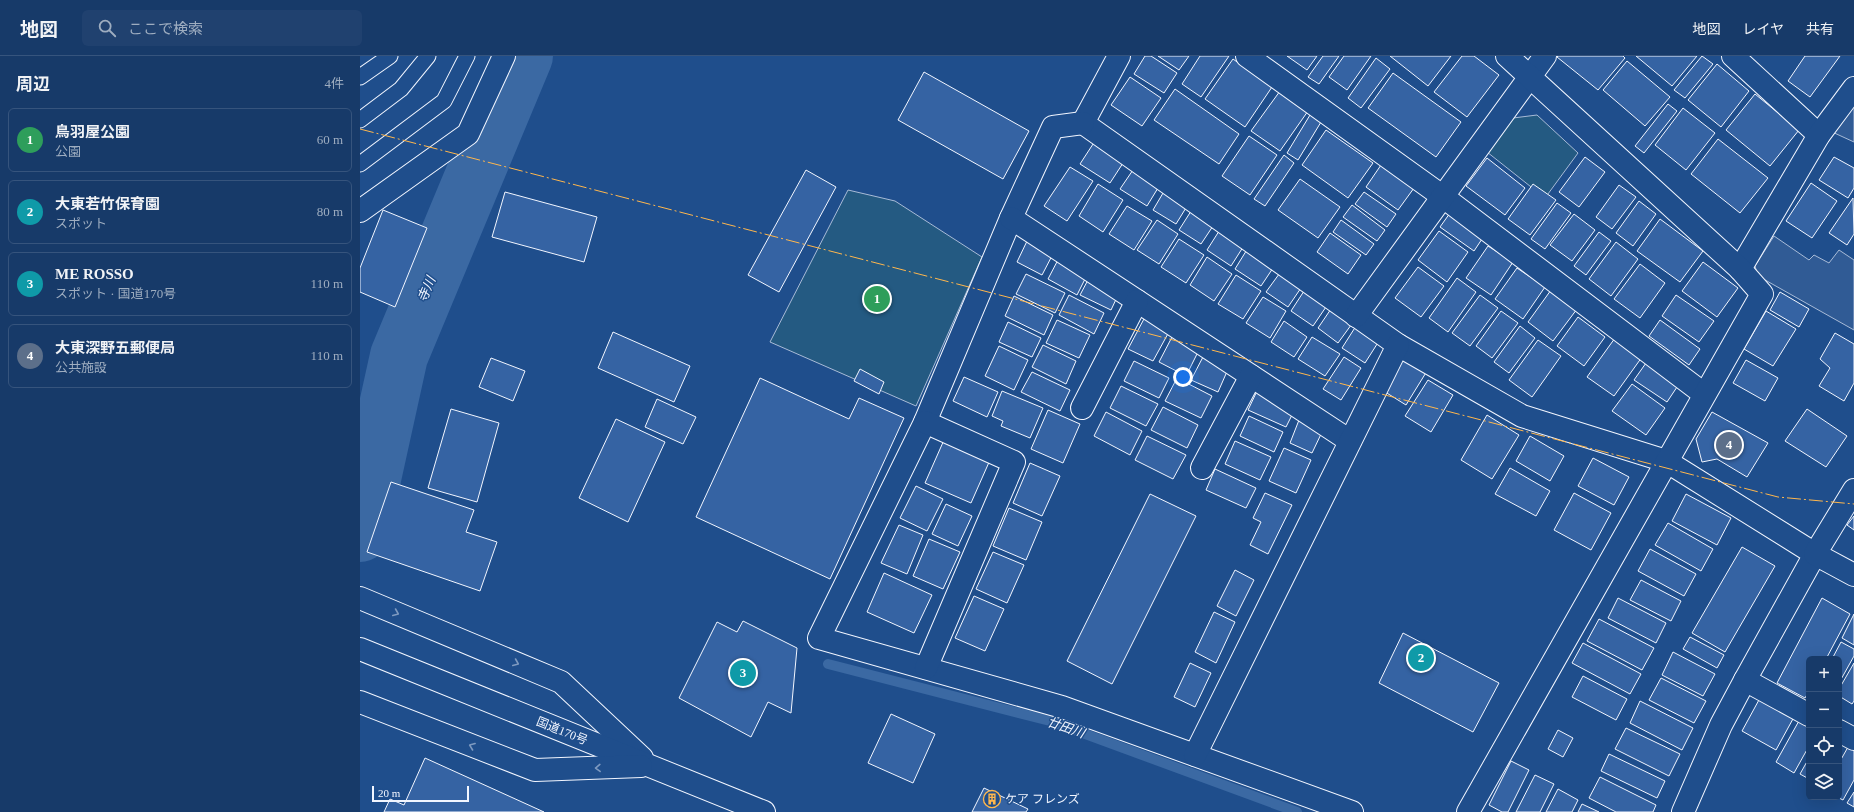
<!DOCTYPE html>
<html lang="ja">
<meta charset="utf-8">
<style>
:root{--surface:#173a69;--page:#20416f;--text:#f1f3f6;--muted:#9eadc0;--line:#36547d;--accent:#ffb74d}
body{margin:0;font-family:"Times New Roman","Noto Sans JP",serif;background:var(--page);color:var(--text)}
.controls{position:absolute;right:12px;bottom:12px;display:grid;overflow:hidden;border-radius:6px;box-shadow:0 4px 16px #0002}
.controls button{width:36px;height:36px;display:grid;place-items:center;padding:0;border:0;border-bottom:1px solid var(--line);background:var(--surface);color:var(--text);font:20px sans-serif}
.scale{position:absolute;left:12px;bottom:10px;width:97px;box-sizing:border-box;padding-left:4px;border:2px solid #f2f6ff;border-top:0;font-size:11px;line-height:14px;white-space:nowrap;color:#f2f6ff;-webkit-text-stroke:3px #1f4e8c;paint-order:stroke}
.you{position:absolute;left:823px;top:321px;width:14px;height:14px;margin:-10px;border:3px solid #fff;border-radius:50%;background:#1a73e8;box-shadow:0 0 0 6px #1a73e833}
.badge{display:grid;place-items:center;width:26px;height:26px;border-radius:50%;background:var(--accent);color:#fff;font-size:13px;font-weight:700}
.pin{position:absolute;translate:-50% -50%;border:2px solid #fff;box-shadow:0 1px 4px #0006}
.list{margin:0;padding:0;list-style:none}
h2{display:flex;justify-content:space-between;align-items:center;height:52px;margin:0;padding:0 16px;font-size:17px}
h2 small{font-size:13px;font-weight:400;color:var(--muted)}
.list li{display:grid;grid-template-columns:26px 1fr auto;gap:12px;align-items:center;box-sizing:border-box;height:64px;margin:0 8px 8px;padding:0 8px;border:1px solid var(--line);border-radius:6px}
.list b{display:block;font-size:15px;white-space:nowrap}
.list p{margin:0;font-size:13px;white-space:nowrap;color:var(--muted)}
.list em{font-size:13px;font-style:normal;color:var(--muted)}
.icon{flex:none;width:22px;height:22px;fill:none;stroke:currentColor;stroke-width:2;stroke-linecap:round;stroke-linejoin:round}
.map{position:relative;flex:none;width:1494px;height:756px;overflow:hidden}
header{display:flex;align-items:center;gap:24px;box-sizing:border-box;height:56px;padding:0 20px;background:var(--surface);border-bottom:1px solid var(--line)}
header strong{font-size:19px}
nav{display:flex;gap:22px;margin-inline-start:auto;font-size:14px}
.search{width:280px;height:36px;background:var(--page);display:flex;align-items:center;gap:10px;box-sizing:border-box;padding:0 14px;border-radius:6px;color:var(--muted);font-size:15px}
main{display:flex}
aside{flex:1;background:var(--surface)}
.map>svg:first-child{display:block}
.green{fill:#245a82;stroke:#a8bbd7}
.parking{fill:#305b95;stroke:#a8bbd7}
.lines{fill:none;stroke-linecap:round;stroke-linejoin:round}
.stream{stroke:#3b69a3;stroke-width:10}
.river{stroke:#3b69a3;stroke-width:58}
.building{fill:#3563a3;stroke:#f2f6ff}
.lane-casing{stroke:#f2f6ff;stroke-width:17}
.street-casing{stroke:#f2f6ff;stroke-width:24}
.highway-casing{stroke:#f2f6ff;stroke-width:24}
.lane{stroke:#1f4e8c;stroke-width:15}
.street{stroke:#1f4e8c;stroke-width:22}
.highway{stroke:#1f4e8c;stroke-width:22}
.power{stroke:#ffb74d;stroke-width:1;stroke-dasharray:14 3 2 3;stroke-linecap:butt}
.oneway{stroke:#7e9ac0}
.labels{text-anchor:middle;stroke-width:3;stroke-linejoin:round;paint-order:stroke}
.street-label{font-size:12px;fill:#f2f6ff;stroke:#1f4e8c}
.poi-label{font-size:12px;fill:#f2f6ff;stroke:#1f4e8c;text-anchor:start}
.water-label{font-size:13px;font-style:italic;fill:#f2f6ff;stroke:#1f4e8c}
</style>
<header>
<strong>地図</strong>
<div class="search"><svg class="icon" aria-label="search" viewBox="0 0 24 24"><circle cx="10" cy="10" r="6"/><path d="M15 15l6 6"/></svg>ここで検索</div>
<nav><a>地図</a><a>レイヤ</a><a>共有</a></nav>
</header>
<main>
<aside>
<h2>周辺<small>4件</small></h2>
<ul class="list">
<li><span class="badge" style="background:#2e9e5b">1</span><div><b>鳥羽屋公園</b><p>公園</p></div><em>60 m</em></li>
<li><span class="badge" style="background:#0f9aa8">2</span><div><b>大東若竹保育園</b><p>スポット</p></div><em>80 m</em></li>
<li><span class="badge" style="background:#0f9aa8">3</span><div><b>ME ROSSO</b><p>スポット · 国道170号</p></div><em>110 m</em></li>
<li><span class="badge" style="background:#5c6f8a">4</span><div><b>大東深野五郵便局</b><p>公共施設</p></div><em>110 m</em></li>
</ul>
</aside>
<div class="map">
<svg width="1494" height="756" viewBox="0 0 1494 756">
<rect width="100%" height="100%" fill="#1f4e8c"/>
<!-- green -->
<g class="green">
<path d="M1177,59L1218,97L1185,142L1127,96L1153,62Z"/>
<path d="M488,134L535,145L622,201L556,350L410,286Z"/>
</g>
<!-- parking -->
<g class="parking">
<path d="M1494,43V86L1470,75Z"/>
<path d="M1414,180L1449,204L1454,199L1469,207L1479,194L1494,204V274L1398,220L1395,210Z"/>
</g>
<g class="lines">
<!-- stream -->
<path class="stream" d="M468,608L690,665L937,756"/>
<!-- river -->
<path class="river" d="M0,477L39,300L164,0"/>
</g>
<!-- building -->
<g class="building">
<path d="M785,0H791L817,17L804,37L774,18Z"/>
<path d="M798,0H829L819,14Z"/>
<path d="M840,0H869L841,41L822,28Z"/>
<path d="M927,0H957L947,14Z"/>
<path d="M963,0H979L959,28L948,21Z"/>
<path d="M984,0H1011L987,34L969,21Z"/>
<path d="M1030,0H1091L1068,30Z"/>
<path d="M1102,0H1114L1139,19L1107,61L1074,36Z"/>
<path d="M1198,0H1263L1265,2L1238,34L1197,1Z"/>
<path d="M1276,0H1337L1312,30Z"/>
<path d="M1342,0L1353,8L1325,42L1314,34Z"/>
<path d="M1445,0H1480L1450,41L1428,25Z"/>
<path d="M1016,2L1030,13L1001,52L988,42Z"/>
<path d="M873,3L912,31L885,71L845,43Z"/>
<path d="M1267,5L1310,41L1285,70L1243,34Z"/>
<path d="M1357,8L1389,35L1361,71L1328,44Z"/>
<path d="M564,16L669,75L643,123L538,64Z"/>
<path d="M1033,17L1101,66L1076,101L1008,52Z"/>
<path d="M770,21L801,42L782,70L751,49Z"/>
<path d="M815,33L879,78L859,108L794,64Z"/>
<path d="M920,35L948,55L920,95L891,75Z"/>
<path d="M1395,38L1439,74L1410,110L1366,74Z"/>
<path d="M1308,48L1317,55L1284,97L1275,90Z"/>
<path d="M1323,52L1355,77L1326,114L1295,89Z"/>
<path d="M950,59L961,66L938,104L927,97Z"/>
<path d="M966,74L1013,107L988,142L942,109Z"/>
<path d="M889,80L917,99L890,139L862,120Z"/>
<path d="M1358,83L1408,122L1380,157L1331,118Z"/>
<path d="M735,85L765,104L750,127L720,108Z"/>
<path d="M924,99L934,107L905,150L894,143Z"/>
<path d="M1225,101L1245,116L1219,151L1199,136Z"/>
<path d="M1474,101L1494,112V132L1488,142L1459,124Z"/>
<path d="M1127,102L1165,132L1145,159L1106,130Z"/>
<path d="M1021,109L1054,132L1038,154L1006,131Z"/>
<path d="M710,111L733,125L707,165L684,150Z"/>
<path d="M775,111L801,127L787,150L760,133Z"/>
<path d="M446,114L476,131L419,236L388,219Z"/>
<path d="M940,123L980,151L958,182L918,154Z"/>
<path d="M1451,127L1477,145L1452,182L1426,165Z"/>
<path d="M738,128L763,144L743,176L719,160Z"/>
<path d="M1173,128L1196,144L1170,179L1148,163Z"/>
<path d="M1259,129L1276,141L1252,173L1236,161Z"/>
<path d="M806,132L829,147L816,168L793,154Z"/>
<path d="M145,136L237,161L224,206L132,181Z"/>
<path d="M1004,136L1036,158L1027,171L995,148Z"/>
<path d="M1493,142L1494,178L1487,189L1469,177Z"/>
<path d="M1279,145L1296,158L1273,190L1256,177Z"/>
<path d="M1197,147L1211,157L1185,193L1171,183Z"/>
<path d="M992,149L1025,174L1017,185L983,161Z"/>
<path d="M767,150L792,165L774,194L749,178Z"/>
<path d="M833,152L855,167L841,188L819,174Z"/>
<path d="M23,154L67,172L35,251L0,236V212Z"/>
<path d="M1090,157L1124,180L1114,195L1080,171Z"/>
<path d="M1214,158L1235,174L1212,205L1190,189Z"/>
<path d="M1300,163L1343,195L1320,226L1277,195Z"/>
<path d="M797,164L818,178L799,208L777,194Z"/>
<path d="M981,164L1014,188L1006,199L973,176Z"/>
<path d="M861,172L885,188L871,210L847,194Z"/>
<path d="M1079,175L1108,196L1087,226L1058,204Z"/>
<path d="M1239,176L1251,185L1226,219L1214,210Z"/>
<path d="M970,177L1001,199L988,218L957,196Z"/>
<path d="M668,183L694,196L682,219L657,206Z"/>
<path d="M819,183L844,199L826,227L801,211Z"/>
<path d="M1256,186L1278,203L1251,240L1229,223Z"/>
<path d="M1128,190L1153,206L1131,239L1106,222Z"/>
<path d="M888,192L915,209L901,230L875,213Z"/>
<path d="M700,200L729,215L717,239L688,223Z"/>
<path d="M847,201L872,218L854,245L830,229Z"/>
<path d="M1343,206L1378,232L1357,261L1322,235Z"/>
<path d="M1280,208L1305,227L1280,262L1254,243Z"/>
<path d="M1058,211L1084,230L1061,261L1035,242Z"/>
<path d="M1157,212L1185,231L1163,263L1135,243Z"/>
<path d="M922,214L943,229L928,251L906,236Z"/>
<path d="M666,218L705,237L695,257L656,238Z"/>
<path d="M876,219L901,235L883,263L858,248Z"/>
<path d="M729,222L759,237L751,254L720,239Z"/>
<path d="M1097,222L1116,236L1088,276L1069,262Z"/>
<path d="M946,232L968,248L953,270L931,255Z"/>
<path d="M1191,234L1217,253L1193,285L1168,266Z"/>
<path d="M1420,236L1449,253L1439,271L1410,254Z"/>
<path d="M709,239L744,257L734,278L699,259Z"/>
<path d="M1120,239L1138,252L1110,290L1092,277Z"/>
<path d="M1316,239L1354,265L1339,286L1302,260Z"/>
<path d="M654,240L693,259L684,279L645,260Z"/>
<path d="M903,241L926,255L910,282L886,267Z"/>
<path d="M973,250L994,265L978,287L958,272Z"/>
<path d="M1141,255L1158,267L1132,302L1116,290Z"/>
<path d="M1406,255L1436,273L1413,310L1384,293Z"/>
<path d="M785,261L810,274L793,305L768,293Z"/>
<path d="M1218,261L1245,281L1224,310L1197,290Z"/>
<path d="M697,264L730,279L719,302L686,287Z"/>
<path d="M1300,264L1340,293L1329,309L1289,280Z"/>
<path d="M924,265L947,281L934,301L911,286Z"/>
<path d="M648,266L681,282L672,301L639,286Z"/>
<path d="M996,270L1019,285L1005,307L982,292Z"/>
<path d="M1160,270L1175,282L1149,317L1134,306Z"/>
<path d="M253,276L330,310L314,346L238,312Z"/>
<path d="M1475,277L1494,288V327L1484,345L1459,330L1470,312L1460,303Z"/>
<path d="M812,281L839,294L826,320L799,306Z"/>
<path d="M952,281L980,298L965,320L938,303Z"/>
<path d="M1255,282L1282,301L1254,340L1227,321Z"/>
<path d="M1178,284L1201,300L1172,341L1149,324Z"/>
<path d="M683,289L716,305L706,328L672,311Z"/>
<path d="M639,290L668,304L654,334L625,320Z"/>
<path d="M844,299L869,311L858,336L831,324Z"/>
<path d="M1042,300L1067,315L1046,349L1022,334Z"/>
<path d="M984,301L1001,312L981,344L963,333Z"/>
<path d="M131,302L165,315L153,345L119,331Z"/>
<path d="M1386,304L1418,322L1405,345L1373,327Z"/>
<path d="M774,305L809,322L799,342L764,325Z"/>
<path d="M1286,307L1319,328L1307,346L1274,324Z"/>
<path d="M500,313L524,326L519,338L494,325Z"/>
<path d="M672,316L710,334L700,355L661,336Z"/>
<path d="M604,321L638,336L627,361L593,345Z"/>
<path d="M400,322L489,363L499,342L544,362L470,523L336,461Z"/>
<path d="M817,322L852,340L841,362L805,345Z"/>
<path d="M1068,324L1093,339L1071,376L1045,360Z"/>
<path d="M1272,328L1305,352L1286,379L1252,355Z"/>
<path d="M761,330L798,348L786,370L750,352Z"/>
<path d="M642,335L683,352L670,382L641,370L643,365L632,360Z"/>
<path d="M897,335L935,353L926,371L888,354Z"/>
<path d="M297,343L336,361L323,388L285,371Z"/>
<path d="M803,351L838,369L827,392L791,374Z"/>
<path d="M91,353L139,367L117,446L68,432Z"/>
<path d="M1447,353L1487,380L1466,411L1425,385Z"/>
<path d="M688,354L720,368L703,407L671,393Z"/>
<path d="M746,356L782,375L770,399L734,380Z"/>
<path d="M1352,356L1408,387L1387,421L1357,403L1342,406L1336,383Z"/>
<path d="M1127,359L1159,379L1132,423L1101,404Z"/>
<path d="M889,360L923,376L914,396L880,380Z"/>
<path d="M256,363L305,386L268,466L219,442Z"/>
<path d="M939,364L963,374L952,397L930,387Z"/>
<path d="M787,380L826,399L813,423L775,404Z"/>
<path d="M1170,380L1204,400L1190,425L1156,405Z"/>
<path d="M584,384L630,404L611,447L565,427Z"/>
<path d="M875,385L911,401L900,424L865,408Z"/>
<path d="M924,392L951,404L936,437L909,425Z"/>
<path d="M1233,402L1269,421L1254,449L1218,430Z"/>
<path d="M670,407L700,420L682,460L653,447Z"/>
<path d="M1150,412L1190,435L1176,460L1135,438Z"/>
<path d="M855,413L896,432L886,452L846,434Z"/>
<path d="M31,426L114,454L106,476L137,486L120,535L7,496Z"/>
<path d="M556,430L583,443L567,475L540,462Z"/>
<path d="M905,437L932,449L908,498L890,489L901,466L893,462Z"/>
<path d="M1214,437L1251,457L1231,494L1194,474Z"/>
<path d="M790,438L836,460L752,628L707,605Z"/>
<path d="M1326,438L1371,462L1357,489L1312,465Z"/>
<path d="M586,448L612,460L598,490L572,478Z"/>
<path d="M649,452L682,466L666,504L633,490Z"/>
<path d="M1494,460V474L1487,469Z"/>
<path d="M1308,467L1353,493L1341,515L1295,489Z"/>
<path d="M539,469L563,479L547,518L521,507Z"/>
<path d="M569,483L600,496L583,533L553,520Z"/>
<path d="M1382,491L1415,510L1365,596L1332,577Z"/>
<path d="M1290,493L1336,518L1324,540L1278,515Z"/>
<path d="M633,496L664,509L647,547L616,533Z"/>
<path d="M875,514L894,524L876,560L857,550Z"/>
<path d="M524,517L572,539L554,577L507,556Z"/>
<path d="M1281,524L1321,545L1311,565L1270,544Z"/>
<path d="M614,540L644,553L625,595L595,582Z"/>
<path d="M1258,542L1306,567L1296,587L1248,562Z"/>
<path d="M1462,542L1490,558L1466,603H1449V635L1445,642L1417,627Z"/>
<path d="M854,556L875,566L856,607L835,596Z"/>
<path d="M1494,558V589L1482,582Z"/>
<path d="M1239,563L1294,592L1282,614L1227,585Z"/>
<path d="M383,565L437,592L431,657L408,646L391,681L319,642L357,566L377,576Z"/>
<path d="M1043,577L1139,627L1113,676L1019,627Z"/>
<path d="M1330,581L1364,599L1357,612L1323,593Z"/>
<path d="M1481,586L1494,593V600L1479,627V603H1472Z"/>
<path d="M1223,587L1281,618L1270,638L1212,607Z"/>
<path d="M1313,596L1355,618L1343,640L1302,619Z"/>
<path d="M830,607L851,617L835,651L814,641Z"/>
<path d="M1494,607V645L1492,648L1479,640V633Z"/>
<path d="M1223,620L1267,643L1256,664L1212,641Z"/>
<path d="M1301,622L1346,645L1334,667L1289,644Z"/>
<path d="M1400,642L1434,661L1416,694L1382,675Z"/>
<path d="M1280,645L1333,672L1322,694L1270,667Z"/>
<path d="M531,658L575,678L553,727L508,707Z"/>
<path d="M1440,663L1449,668V690L1434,717L1416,706Z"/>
<path d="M1266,672L1320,698L1309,720L1255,693Z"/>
<path d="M1198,674L1213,682L1203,701L1188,693Z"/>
<path d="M1488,691L1494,694V724L1483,744L1477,741H1479V707Z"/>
<path d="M1249,698L1305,725L1297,742L1241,715Z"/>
<path d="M65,702L184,756H24L30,743L44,749Z"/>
<path d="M1449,702V723L1440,718Z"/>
<path d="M1151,705L1169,714L1148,756H1142L1129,749Z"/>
<path d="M1175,719L1194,728L1180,756H1156Z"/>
<path d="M1240,721L1296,749L1293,756H1256L1229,742Z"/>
<path d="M624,732L668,753L666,756H612Z"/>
<path d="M1198,733L1218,744L1212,756H1186Z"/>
<path d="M1494,736V751L1487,747Z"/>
<path d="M1222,748L1239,756H1218Z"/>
</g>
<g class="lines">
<!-- lane casing -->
<g class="lane-casing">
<g id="lane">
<path d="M0,21L30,0"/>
<path d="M0,64L41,33L68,0"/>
<path d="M0,108L84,45L107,0"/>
</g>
</g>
<!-- street casing -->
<g class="street-casing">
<g id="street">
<path d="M759,0L723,67L1038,289L1162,360L1306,405L1455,498L1385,624L1361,669L1323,756"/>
<path d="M887,0L1082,140L1344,338"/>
<path d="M1373,0L1459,79"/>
<path d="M723,67L693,71L651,162L565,366L459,582L702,651L992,756"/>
<path d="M0,155L108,78L144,0"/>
<path d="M651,162L990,385"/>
<path d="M1380,213L1459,79L1494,32"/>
<path d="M996,260L1185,0"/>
<path d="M722,352L777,245"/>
<path d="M565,366L654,406L566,612"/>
<path d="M842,412L891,320"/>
<path d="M1494,434L1455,498L1494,519"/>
<path d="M1385,624L1449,659"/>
<path d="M1479,675L1494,683"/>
<path d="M835,699L1038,289"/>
<path d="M1108,756L1402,238L1380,213L1147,0"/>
</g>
</g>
<!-- highway casing -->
<g class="highway-casing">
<g id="highway">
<path d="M0,542L201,626L282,702"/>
<path d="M0,593L404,756"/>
<path d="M0,646L175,714L281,710"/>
</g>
</g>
<!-- lane -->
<use href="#lane" class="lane"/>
<!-- street -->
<use href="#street" class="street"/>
<!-- highway -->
<use href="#highway" class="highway"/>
<!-- power -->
<path class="power" d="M0,73L1418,441L1494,448"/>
</g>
<!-- one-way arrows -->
<defs><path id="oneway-chevron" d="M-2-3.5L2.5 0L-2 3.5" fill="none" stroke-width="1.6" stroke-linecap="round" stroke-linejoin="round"/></defs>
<g class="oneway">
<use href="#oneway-chevron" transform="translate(36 557) rotate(23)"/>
<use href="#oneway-chevron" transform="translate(156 607) rotate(23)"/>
<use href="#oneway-chevron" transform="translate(112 690) rotate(-159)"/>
<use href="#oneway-chevron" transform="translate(238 712) rotate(178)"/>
</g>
<!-- icons -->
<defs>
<g id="building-ring" transform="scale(0.9)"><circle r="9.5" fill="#1f4e8c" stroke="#ffb74d" stroke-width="1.5"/><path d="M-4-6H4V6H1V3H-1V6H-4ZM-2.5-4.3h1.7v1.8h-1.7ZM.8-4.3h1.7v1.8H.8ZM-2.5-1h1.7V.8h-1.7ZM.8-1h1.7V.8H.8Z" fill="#ffb74d"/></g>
</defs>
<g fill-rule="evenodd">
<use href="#building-ring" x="632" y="743"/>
</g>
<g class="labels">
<!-- street labels -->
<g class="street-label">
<text transform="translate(202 675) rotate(22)" y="4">国道170号</text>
</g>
<!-- poi labels -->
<g class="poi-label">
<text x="645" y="747">ケア フレンズ</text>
</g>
<!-- water labels -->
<g class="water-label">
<text transform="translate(66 233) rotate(-67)" y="5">寺川</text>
<text transform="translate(706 671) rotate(19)" y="5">廿田川</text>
</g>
</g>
</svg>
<div class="controls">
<button>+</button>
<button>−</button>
<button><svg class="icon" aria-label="locate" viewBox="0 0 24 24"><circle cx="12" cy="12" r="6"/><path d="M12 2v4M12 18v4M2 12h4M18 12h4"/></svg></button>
<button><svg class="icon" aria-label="layers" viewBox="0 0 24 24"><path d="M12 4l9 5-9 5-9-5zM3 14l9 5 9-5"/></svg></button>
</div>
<div class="scale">20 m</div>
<div class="you"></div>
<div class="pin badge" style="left:517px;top:243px;background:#2e9e5b">1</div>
<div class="pin badge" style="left:1061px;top:602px;background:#0f9aa8">2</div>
<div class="pin badge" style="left:383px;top:617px;background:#0f9aa8">3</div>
<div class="pin badge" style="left:1369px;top:389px;background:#5c6f8a">4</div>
</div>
</main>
